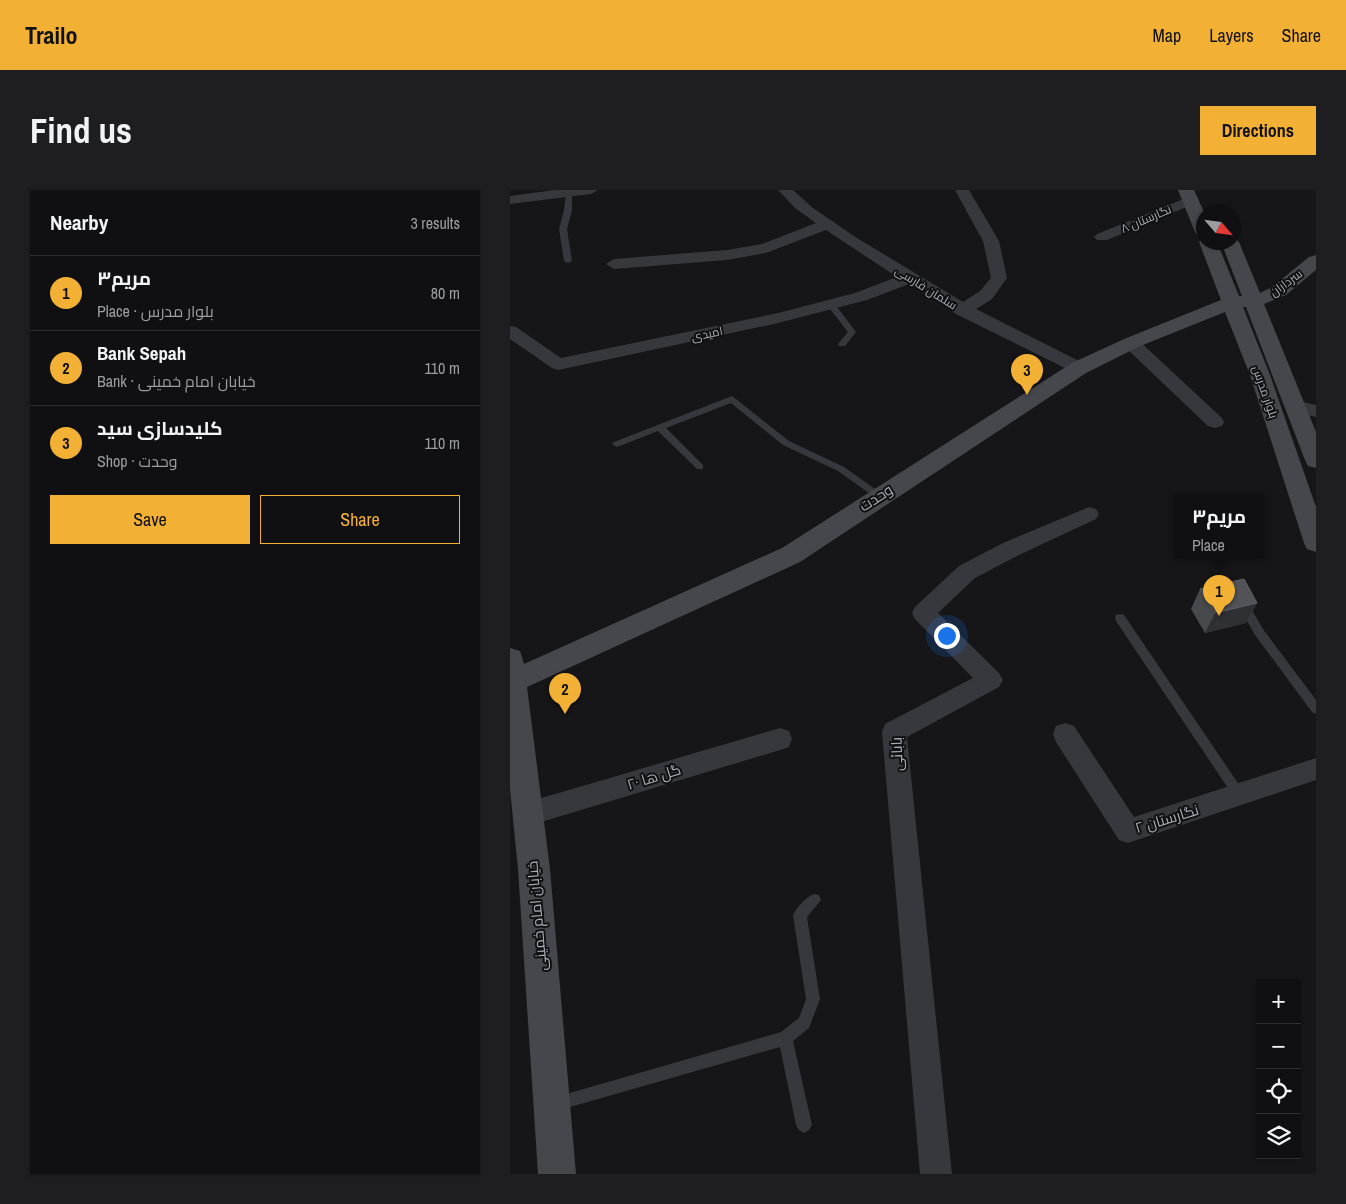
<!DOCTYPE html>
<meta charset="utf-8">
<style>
:root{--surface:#101012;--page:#1e1e20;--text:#f1f3f6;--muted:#9c9d9f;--line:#303032;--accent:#f2b134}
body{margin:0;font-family:"Archivo Narrow",Cairo,sans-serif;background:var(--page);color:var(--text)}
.controls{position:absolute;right:15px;bottom:15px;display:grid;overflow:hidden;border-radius:0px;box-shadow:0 1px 4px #0004}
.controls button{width:45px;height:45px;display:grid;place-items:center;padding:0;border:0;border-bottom:1px solid var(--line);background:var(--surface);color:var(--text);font:25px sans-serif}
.compass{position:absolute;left:686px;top:15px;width:45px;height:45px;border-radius:50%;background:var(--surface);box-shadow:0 1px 4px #0004;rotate:118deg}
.you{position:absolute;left:436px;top:445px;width:18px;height:18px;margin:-12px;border:4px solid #fff;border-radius:50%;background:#1a73e8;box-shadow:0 0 0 8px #1a73e833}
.badge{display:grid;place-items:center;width:32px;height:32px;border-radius:50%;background:var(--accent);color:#111;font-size:16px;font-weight:700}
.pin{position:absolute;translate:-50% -41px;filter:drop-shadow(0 1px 2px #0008)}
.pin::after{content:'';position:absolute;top:26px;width:18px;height:15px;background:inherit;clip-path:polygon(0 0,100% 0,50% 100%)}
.popup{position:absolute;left:664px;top:304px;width:90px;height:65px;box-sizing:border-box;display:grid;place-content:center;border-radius:0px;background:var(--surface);filter:drop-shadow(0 1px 4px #0005);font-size:16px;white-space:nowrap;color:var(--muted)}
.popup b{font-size:19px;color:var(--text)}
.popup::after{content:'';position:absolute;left:50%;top:100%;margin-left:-10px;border:10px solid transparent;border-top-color:var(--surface)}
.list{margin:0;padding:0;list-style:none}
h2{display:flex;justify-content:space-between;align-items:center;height:65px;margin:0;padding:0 20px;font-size:21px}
h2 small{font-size:16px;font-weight:400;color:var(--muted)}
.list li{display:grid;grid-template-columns:32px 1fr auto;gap:15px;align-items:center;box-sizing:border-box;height:75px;padding:0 20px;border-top:1px solid var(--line)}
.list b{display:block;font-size:19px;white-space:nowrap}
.list p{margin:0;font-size:16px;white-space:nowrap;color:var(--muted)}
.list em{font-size:16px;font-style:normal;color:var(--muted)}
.actions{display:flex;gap:10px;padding:15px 20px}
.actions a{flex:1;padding:11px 0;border:1px solid var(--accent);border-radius:0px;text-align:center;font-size:18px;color:var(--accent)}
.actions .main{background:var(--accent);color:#111}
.icon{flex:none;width:28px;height:28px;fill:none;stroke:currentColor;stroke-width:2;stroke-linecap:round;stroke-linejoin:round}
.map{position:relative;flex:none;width:806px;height:984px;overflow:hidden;border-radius:0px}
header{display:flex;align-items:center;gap:30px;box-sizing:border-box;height:70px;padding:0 25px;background:var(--accent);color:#111}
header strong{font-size:24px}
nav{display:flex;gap:28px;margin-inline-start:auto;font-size:18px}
.intro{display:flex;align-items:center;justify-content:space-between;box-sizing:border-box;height:120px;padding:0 30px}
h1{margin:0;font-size:35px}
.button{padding:12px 22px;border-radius:0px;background:var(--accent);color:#111;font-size:18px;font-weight:700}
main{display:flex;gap:30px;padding:0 30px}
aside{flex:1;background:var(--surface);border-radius:0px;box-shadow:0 1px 4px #0004}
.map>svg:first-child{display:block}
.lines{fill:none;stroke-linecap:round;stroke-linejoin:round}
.lane{fill:#37383d;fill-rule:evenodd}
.street{fill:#37383d;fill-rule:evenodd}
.secondary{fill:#45474d;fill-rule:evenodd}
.wall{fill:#47494d}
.shaded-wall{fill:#2f3033}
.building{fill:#525359;stroke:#5f6168}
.labels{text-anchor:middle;stroke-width:4;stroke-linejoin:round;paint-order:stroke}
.far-street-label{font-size:12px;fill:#a8adb8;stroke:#111113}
.street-label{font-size:15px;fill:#a8adb8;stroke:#111113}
</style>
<header>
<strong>Trailo</strong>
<nav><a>Map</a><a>Layers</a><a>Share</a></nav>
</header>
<div class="intro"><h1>Find us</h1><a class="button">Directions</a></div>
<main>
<aside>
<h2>Nearby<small>3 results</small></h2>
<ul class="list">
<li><span class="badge">1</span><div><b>مریم۳</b><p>Place · بلوار مدرس</p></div><em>80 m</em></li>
<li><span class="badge">2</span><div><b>Bank Sepah</b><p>Bank · خیابان امام خمینی</p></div><em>110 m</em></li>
<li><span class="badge">3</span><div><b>کلیدسازی سید</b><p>Shop · وحدت</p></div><em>110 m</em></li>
</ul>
<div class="actions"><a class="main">Save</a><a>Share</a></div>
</aside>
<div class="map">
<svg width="806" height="984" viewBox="0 0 806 984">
<rect width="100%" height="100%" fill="#161618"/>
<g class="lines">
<!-- lane -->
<g class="lane">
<path d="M59,0L62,2V20L57,39L62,71L58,73L54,71L49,39L54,20L56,2Z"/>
<path d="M318,113H324L346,142L335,156H329L328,154L338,142L317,115Z"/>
<path d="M222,206L279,251L334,277L372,304L374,306L372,308H366L328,281L273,255L221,213L156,238L193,275V279H187L148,241L107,257L102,254L104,252Z"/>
<path d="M732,409L736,410L753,439L806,510V524L802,522L745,445L727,413Z"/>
<path d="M610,424L614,425L734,602L736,606L734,610L730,612L726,610L606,431L605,428L606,425Z"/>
<path d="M304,704L309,705L311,710L297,727L310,809L299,838L283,851L302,935L299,940L294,943L289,940L286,935L270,857L46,921L41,919L39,914L41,909L46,907L271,842L289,828L296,809L283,725C287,717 296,707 304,704Z"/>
</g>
<!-- street -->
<g class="street">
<path d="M45,0H88L81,4L0,14V6Z"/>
<path d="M268,0H283L303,18L347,48L453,112L470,101L481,88L473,51L445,0H459L489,51L497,88L482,109L466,119L575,174L578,178L575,182H563L446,124L399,94L357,110L268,133L48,180L42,178L0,149V136L6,137L51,168L268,123L345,103L387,87L316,40L256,63L217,70L104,79L96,74L104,69L217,60L252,54L306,33L285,18Z"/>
<path d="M681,6L686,7L688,10L686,13L597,50H587L584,47L587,44Z"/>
<path d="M621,148L627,149L712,228L714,232L712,236L705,238L698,236L615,157L612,153L615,149Z"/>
<path d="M785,210L806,215V227L778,220L776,216L778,212Z"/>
<path d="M579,317L586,319L589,324L586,329L509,365L465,388L428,423L489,483L493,490L489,497L397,547L442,984H410L372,542L375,534L463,488L405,429L402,423L405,417L449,376L493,353Z"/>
<path d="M555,533L564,536L624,627L806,568V590L618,653L609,650L546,552L543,544L546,536Z"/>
<path d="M270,538L279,541L282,549L279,557L270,560L18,636L9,633L5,624L9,615L18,612Z"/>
</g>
<!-- secondary -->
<g class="secondary">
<path d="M668,0H684L694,22V47L688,46L685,42Z"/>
<path d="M724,47L729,52L750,103L762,97L799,67L806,65V80L776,105L754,114L806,242V278L798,276L795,270L736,117H733L760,185L806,317V362L797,359L794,353L740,185L715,122L628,157L576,183L290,372L17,497L40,679L66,984H28L8,679L0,599V458L10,461L14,474L272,358L562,173L614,149L711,110L689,52L692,48H694V52H707L729,106H732L711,52H724Z"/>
</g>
</g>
<!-- wall -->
<path class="wall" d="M690,399L747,413L736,433L695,443L681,419Z"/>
<!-- shaded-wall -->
<path class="shaded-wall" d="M747,413L736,433L695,443L705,423Z"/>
<!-- building -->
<path class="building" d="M734,389L747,413L705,423L690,399Z"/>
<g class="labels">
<!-- far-street labels -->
<g class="far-street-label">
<text transform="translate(636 29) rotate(-23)" y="4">نگارستان ۸</text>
<text transform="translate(776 93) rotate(-36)" y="4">سرداران</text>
<text transform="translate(416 98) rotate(32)" y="4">سلمان فارسی</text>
<text transform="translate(197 144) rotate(-12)" y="4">امیدی</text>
<text transform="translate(755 202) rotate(71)" y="4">بلوار مدرس</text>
</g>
<!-- street labels -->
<g class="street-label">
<text transform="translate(366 308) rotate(-33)" y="5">وحدت</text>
<text transform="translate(387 564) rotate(-92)" y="5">بابائی</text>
<text transform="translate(144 587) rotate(-17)" y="5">گل ها ۲۰</text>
<text transform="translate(657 629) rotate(-17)" y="5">نگارستان ۲</text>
<text transform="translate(27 726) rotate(-95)" y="5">خیابان امام خمینی</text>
</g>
</g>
</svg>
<div class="controls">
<button>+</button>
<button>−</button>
<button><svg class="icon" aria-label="locate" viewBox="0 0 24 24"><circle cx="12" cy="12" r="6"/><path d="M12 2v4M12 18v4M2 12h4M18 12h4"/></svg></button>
<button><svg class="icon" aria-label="layers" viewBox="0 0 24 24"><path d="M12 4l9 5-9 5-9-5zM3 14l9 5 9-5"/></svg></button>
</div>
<svg class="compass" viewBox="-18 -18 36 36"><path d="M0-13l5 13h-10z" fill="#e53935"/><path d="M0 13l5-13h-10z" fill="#9c9d9f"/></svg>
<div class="you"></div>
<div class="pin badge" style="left:709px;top:426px">1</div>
<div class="popup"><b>مریم۳</b>Place</div>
<div class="pin badge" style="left:55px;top:524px">2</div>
<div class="pin badge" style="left:517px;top:205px">3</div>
</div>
</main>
